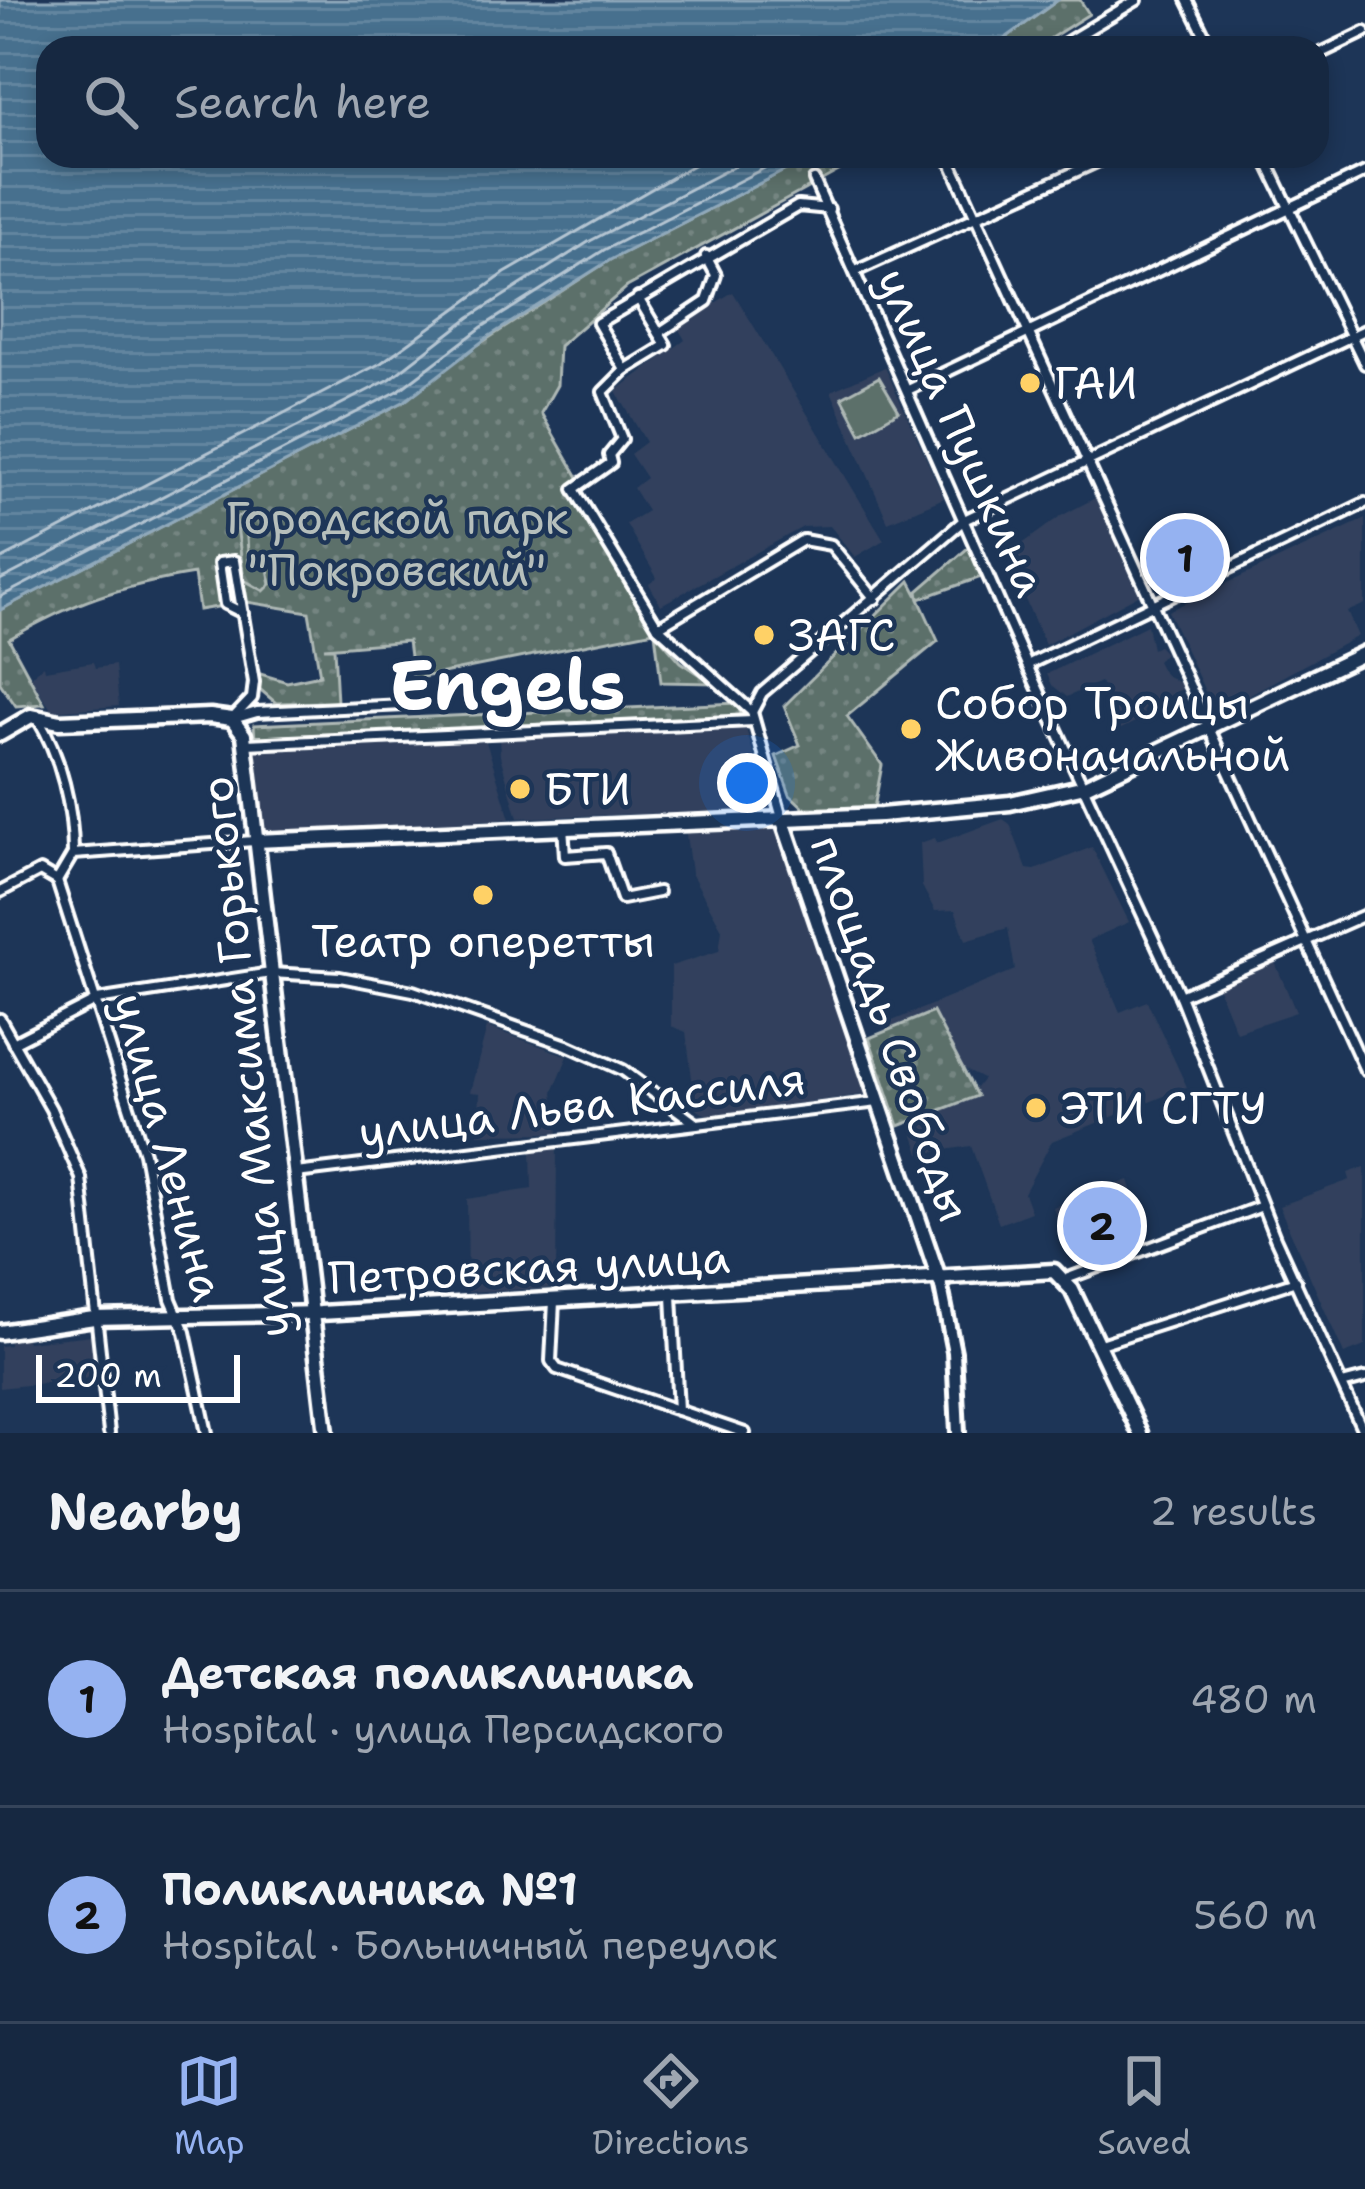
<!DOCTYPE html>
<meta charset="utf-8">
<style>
:root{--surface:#162841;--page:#23344c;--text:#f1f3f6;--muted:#9ea6b1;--line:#35445a;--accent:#95b2f1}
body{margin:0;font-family:"Shantell Sans",sans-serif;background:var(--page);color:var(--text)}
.scale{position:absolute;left:36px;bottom:30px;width:204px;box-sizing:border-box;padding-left:12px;border:6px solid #fff;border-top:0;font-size:33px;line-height:42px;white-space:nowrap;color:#fff;-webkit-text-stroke:9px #1d3557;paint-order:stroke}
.you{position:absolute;left:747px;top:783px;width:42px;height:42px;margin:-30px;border:9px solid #fff;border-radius:50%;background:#1a73e8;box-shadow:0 0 0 18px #1a73e833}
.badge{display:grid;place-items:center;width:78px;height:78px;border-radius:50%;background:var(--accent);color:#111;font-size:39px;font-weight:700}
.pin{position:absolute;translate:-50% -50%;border:6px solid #fff;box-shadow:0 3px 12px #0006}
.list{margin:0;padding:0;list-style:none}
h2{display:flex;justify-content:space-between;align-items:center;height:156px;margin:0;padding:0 48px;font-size:51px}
h2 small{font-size:39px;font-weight:400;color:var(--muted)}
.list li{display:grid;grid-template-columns:78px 1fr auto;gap:36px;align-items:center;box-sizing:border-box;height:216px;padding:0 48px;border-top:3px solid var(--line)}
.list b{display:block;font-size:45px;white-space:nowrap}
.list p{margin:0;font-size:39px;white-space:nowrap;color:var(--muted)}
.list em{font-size:39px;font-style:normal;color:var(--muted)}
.icon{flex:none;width:66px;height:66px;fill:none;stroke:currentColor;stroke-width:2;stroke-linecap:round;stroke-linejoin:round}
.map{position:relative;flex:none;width:1365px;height:1433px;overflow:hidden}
.search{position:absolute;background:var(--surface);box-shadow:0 6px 18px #0003;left:36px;right:36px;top:36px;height:132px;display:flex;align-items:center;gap:30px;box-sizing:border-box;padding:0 42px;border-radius:36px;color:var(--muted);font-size:45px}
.sheet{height:588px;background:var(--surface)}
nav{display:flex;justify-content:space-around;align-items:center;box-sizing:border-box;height:168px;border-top:3px solid var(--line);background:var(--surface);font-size:33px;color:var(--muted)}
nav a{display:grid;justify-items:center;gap:6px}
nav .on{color:var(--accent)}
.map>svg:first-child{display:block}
.built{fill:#31415d}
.green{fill:url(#green-dots);stroke:#aeb8b5;stroke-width:3}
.forest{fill:url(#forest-firs);stroke:#aeb8b5;stroke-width:3}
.pitch{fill:#5c706b;stroke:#aeb8b5;stroke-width:3}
.water{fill:url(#water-rules);stroke:#90a9bb;stroke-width:3}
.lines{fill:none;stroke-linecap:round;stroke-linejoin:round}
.shore{stroke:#b5c5d2;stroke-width:3}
.minor-casing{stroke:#fff;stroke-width:16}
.tertiary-casing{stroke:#fff;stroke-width:20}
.secondary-casing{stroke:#fff;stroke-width:21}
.minor{stroke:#1d3557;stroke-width:8}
.tertiary{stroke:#1d3557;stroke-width:10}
.secondary{stroke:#1d3557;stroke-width:12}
.poi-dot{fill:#ffd166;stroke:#1d3557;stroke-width:4.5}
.labels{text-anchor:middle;stroke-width:9;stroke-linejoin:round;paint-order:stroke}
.poi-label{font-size:45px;fill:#fff;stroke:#1d3557;text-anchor:start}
.street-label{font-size:45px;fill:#fff;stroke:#1d3557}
.park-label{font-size:45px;fill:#b6bfbc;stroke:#1d3557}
.town-label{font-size:69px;font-weight:bold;fill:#fff;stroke:#1d3557}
</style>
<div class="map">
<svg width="1365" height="1433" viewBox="0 0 1365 1433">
<defs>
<pattern id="green-dots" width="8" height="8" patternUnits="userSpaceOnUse" patternTransform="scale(3)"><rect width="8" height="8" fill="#5c706b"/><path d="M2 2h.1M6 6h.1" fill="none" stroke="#748581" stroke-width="1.8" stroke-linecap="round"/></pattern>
<pattern id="forest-firs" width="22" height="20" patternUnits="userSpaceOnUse" patternTransform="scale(3)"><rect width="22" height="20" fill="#5c706b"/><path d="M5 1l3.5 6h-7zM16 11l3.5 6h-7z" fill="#748581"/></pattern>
<pattern id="water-rules" width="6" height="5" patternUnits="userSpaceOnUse" patternTransform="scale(3)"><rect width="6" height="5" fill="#466f8e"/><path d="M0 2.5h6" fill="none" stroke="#62859f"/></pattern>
</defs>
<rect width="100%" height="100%" fill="#1d3557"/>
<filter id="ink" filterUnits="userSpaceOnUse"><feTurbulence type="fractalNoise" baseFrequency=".00833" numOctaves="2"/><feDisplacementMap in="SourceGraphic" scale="24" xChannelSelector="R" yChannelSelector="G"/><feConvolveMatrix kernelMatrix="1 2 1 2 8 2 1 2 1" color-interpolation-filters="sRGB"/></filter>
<g filter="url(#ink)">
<!-- built -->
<g class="built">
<path d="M733,292L884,540L855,557L830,526L803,527L661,605L649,584L657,578L626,524L647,511L633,488L646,478L630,454L646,442L616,391L685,340L677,326Z"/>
<path d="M885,367L944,498L888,522L831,391Z"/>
<path d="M1099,496L1144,592L1045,645L1006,556L1059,517Z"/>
<path d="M1365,519V604L1347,612L1358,636L1215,713L1168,611Z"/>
<path d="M1217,535L1223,547L1153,581L1147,569Z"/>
<path d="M1147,625L1152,649L1158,646L1165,653L1157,661L1164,674L1186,687L1143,709L1145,717L1121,729L1110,709L1116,706L1100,682L1067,697L1052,685L1047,674Z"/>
<path d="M93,662L95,668L115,665L119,706L52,711L30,677L44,665L45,670Z"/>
<path d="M746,729L771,810L518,818L500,756L499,736Z"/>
<path d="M485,738L510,819L263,833L255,746Z"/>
<path d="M1003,819L1010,824L1027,869L1035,870L1092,847L1129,922L1089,940L1120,1012L1147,1001L1187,1087L1052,1141L1024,1193L1031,1212L999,1224L971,1146L920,1154L908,1117L975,1089L983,1079L887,1030L885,1024L1015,970L1008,928L966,940L955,910L935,911L922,886L920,843L935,838L937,843Z"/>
<path d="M775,823L869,1094L708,1116L696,1109L686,1032L671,1026V966L719,951L722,929L691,873L685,827Z"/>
<path d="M1274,960L1296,1012L1236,1032L1216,983Z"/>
<path d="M487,1027L568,1056L553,1092L558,1133L478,1134L480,1093L470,1092Z"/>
<path d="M557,1145L556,1288L468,1292L467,1199L532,1189L531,1150Z"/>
<path d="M1365,1167V1346L1344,1354L1279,1206L1350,1180L1348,1173Z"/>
<path d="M1129,1180L1147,1238L1073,1264L1053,1207Z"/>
<path d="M92,1335L98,1377L0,1388V1346L9,1345V1338L25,1336L27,1342Z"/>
</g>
<!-- green -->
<g class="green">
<path d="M1058,0H1080L1089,14L1035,48H992Z"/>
<path d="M813,156H866L627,287L559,346L557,385L541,413L583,486L571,494L654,631L413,679L408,641L324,648H334L337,702L276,703L256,686L254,672L287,682L320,675L309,612L247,602L199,610L194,574C120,586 73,602 9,639L44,704L16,706L0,683V610L405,401L459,357L610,260Z"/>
<path d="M969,547L981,577L919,599L938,641L847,716L882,765L874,808H804L790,795L776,756L800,745L784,706L910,581L919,598L918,591Z"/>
<path d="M655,632L681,662L713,683L661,682Z"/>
<path d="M737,703L742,717L255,740L254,725Z"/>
<path d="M933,1012L977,1096L899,1126L869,1038Z"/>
</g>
<!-- forest -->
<path class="forest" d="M245,513L249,564L268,569L271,584L264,591L244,580L236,518Z"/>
<!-- pitch -->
<path class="pitch" d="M879,377L899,411L861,433L842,397Z"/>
<!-- water -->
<path class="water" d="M0,0H1058L992,48H48V156H813L610,260L488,337L405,401L0,610Z"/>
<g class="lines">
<!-- shore -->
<g class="shore">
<path d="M0,560L381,363L505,273L709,156"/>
<path d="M0,580L390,379L470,317L590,241L754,156"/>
<path d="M0,597L398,391L482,327L604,250L788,156"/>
</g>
<!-- minor casing -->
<g class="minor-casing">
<g id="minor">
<path d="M1187,0L1211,48"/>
<path d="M1057,48L1137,0"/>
<path d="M1317,55L1365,32"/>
<path d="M948,156L1365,1070"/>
<path d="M1264,156L1365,364"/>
<path d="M814,180L1027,665L1180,996L1275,1238L1364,1433"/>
<path d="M856,271L1110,156"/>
<path d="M659,333L707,301L716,275L706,256"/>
<path d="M625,370L666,345L638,298"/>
<path d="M908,390L1365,172"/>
<path d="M658,627L803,540L831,545L875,599"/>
<path d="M1027,665L1365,503"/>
<path d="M752,712L762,693L964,520L1365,330"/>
<path d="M233,718L252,698L254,682L234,561L219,563L225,604L243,613"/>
<path d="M38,719C61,757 73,808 73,853"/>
<path d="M233,719L257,712L404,705"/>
<path d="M246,744L753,721"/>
<path d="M782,818L752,712L658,627L574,489L611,463L609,455L622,439L603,392L625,370L598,323L798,206L829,209"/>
<path d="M563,826L565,856L606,853L622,899L658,892"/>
<path d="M57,881L144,1153L171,1299L185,1332L207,1433"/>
<path d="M0,892L40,871L57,881L73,854L254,841"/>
<path d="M1180,996L1365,915"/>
<path d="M0,1019L51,1109L81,1178L109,1433"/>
<path d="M13,1043L97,1000L271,973L340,977L413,991L567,1045L623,1070L695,1123"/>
<path d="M296,1173L878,1102"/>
<path d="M1066,1279L1262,1206"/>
<path d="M672,1296L678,1410"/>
<path d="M554,1301L551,1361L557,1369L745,1433"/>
<path d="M1097,1345L1296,1281"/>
<path d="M1342,1384L1365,1378"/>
</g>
</g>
<!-- tertiary casing -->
<g class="tertiary-casing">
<path id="tertiary" d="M940,1282L954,1352L958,1433"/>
</g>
<!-- secondary casing -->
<g class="secondary-casing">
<g id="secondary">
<path d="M0,734L31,716L60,722L210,716L232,719L244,735L326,1433"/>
<path d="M782,818L940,1282"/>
<path d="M255,841L881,815L1010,803L1085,786L1365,653"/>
<path d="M0,1332L94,1318L320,1313L1054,1271L1072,1290L1140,1433"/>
</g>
</g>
<!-- minor -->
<use href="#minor" class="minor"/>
<!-- tertiary -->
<use href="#tertiary" class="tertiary"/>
<!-- secondary -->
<use href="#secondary" class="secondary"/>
</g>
</g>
<!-- markers -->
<g class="poi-dot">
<circle cx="1030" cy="383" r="12"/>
<circle cx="764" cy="635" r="12"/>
<circle cx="911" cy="729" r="12"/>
<circle cx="520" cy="789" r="12"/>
<circle cx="483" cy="895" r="12"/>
<circle cx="1036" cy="1108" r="12"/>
</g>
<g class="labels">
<!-- poi labels -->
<g class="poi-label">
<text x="1054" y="399">ГАИ</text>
<text x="788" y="651">ЗАГС</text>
<text x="935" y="719">Собор Троицы<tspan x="935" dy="52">Живоначальной</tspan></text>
<text x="544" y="805">БТИ</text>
<text x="483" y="957" text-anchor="middle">Театр оперетты</text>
<text x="1060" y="1124">ЭТИ СГТУ</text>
</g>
<!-- street labels -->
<g class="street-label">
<text transform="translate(962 432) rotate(66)" y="16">улица Пушкина</text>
<text transform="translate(891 1028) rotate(71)" y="16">площадь Свободы</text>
<text transform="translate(245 1057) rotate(-96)" y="16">улица Максима Горького</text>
<text transform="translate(582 1105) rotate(-7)" y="16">улица Льва Кассиля</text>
<text transform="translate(169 1147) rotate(75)" y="16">улица Ленина</text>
<text transform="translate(529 1267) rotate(-3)" y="16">Петровская улица</text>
</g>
<!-- park labels -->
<g class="park-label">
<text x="397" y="534">Городской парк<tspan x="397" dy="52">"Покровский"</tspan></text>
</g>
<!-- town labels -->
<g class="town-label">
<text x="507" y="709">Engels</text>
</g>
</g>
</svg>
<div class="scale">200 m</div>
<div class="you"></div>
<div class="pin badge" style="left:1185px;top:558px">1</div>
<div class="pin badge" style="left:1102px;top:1226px">2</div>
<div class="search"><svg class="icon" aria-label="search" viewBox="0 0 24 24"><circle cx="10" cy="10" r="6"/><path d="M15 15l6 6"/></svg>Search here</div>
</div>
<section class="sheet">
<h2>Nearby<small>2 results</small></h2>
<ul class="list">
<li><span class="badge">1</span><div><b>Детская поликлиника</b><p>Hospital · улица Персидского</p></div><em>480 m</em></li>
<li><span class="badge">2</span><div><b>Поликлиника №1</b><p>Hospital · Больничный переулок</p></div><em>560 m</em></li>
</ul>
</section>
<nav>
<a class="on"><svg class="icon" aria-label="map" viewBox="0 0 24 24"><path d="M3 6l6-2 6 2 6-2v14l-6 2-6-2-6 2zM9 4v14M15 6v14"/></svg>Map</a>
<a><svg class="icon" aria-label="directions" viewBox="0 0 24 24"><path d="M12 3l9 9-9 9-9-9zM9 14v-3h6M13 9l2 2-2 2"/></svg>Directions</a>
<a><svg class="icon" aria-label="saved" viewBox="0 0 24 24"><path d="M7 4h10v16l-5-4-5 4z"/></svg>Saved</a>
</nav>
